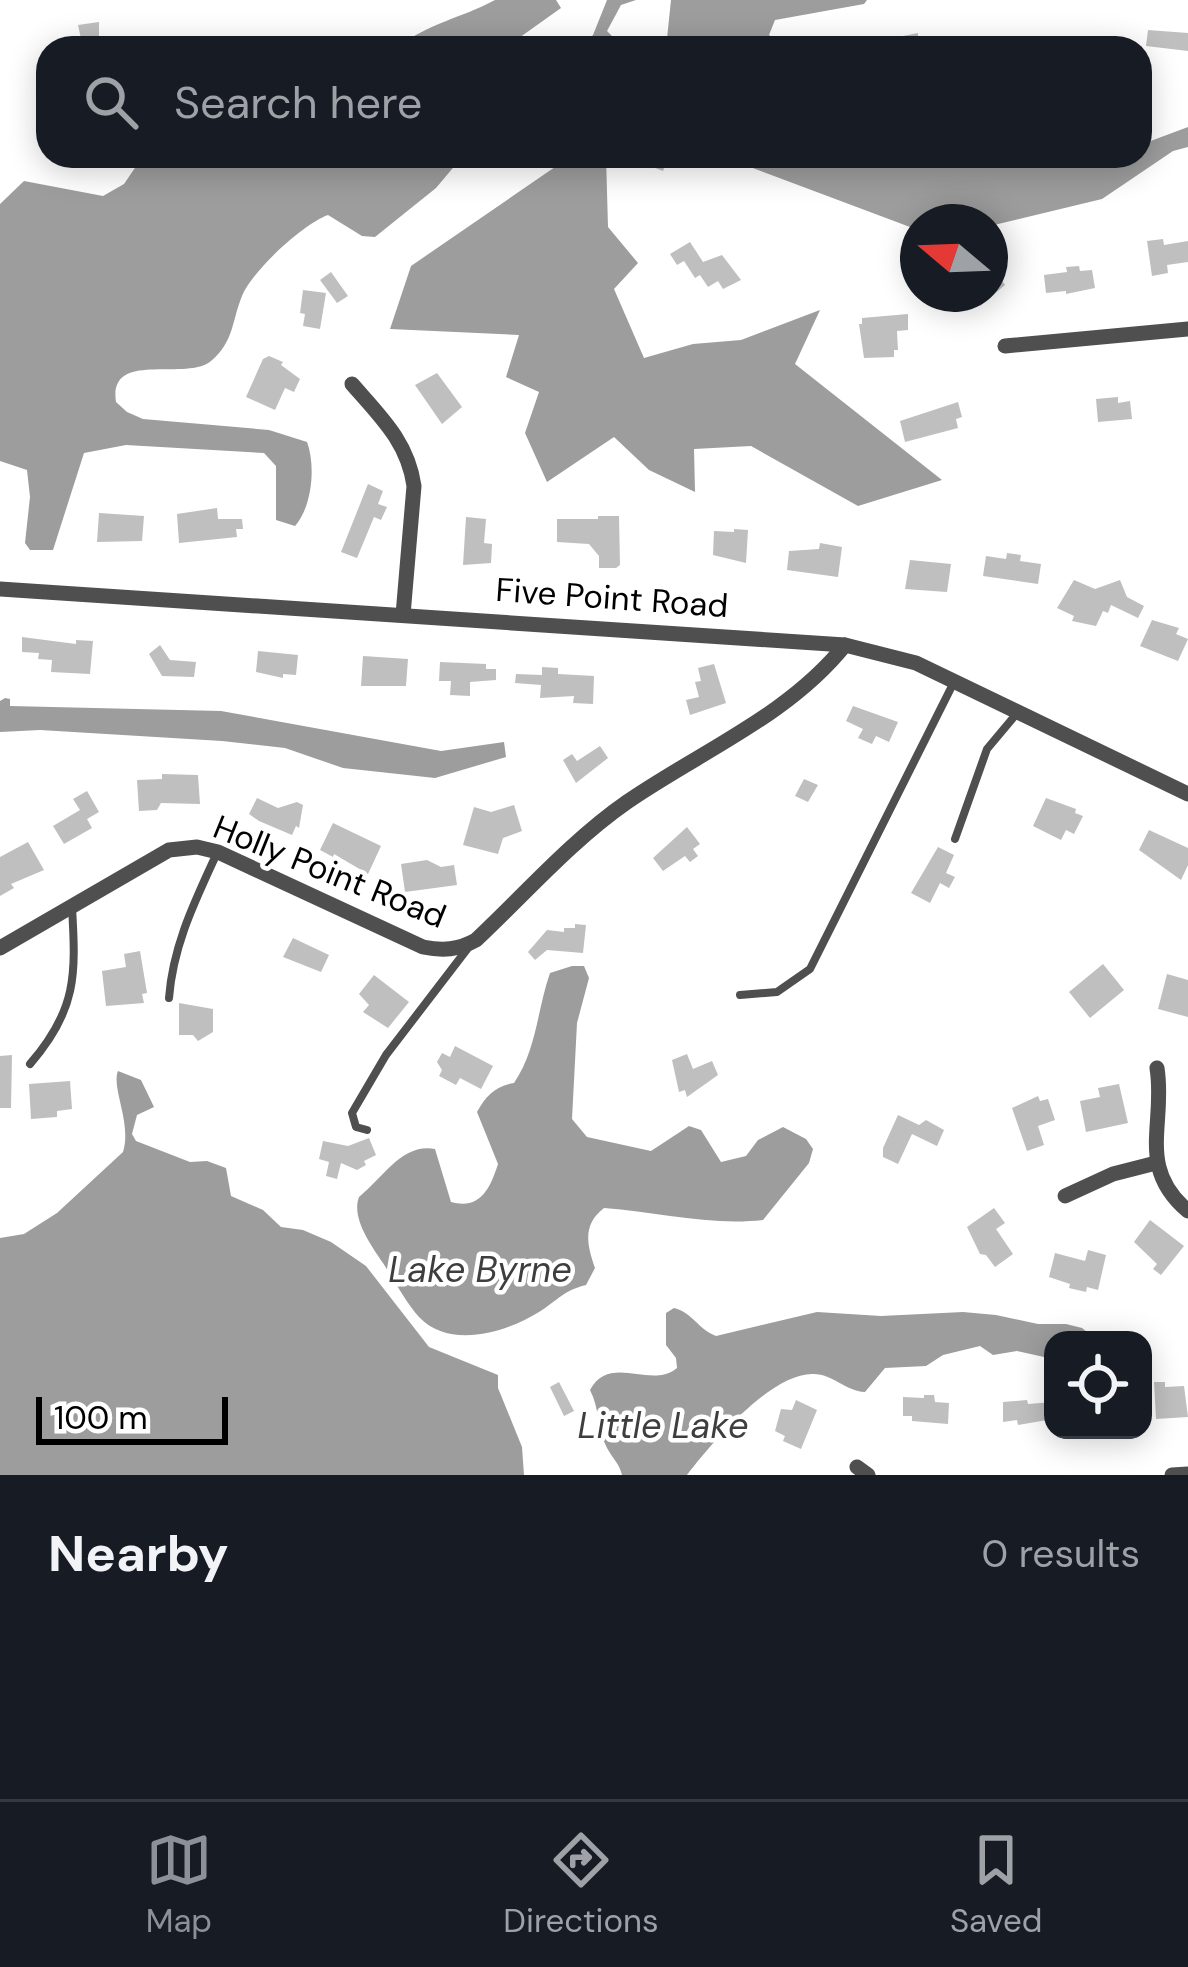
<!DOCTYPE html>
<style>
:root{--surface:#171b24;--page:#242831;--text:#f1f3f6;--muted:#9ea1a6;--line:#363941;--accent:#8c9099}
body{margin:0;font-family:"DM Sans",sans-serif;background:var(--page);color:var(--text)}
.controls{position:absolute;right:36px;bottom:36px;display:grid;overflow:hidden;border-radius:24px;box-shadow:0 6px 30px #0003}
.controls button{width:108px;height:108px;display:grid;place-items:center;padding:0;border:0;border-bottom:3px solid var(--line);background:var(--surface);color:var(--text);font:60px sans-serif}
.compass{position:absolute;left:900px;top:204px;width:108px;height:108px;border-radius:50%;background:var(--surface);box-shadow:0 6px 30px #0003;rotate:289deg}
.scale{position:absolute;left:36px;bottom:30px;width:192px;box-sizing:border-box;padding-left:12px;border:6px solid #000;border-top:0;font-size:33px;line-height:42px;white-space:nowrap;color:#000;-webkit-text-stroke:9px #fff;paint-order:stroke}
.list{margin:0;padding:0;list-style:none}
h2{display:flex;justify-content:space-between;align-items:center;height:156px;margin:0;padding:0 48px;font-size:51px}
h2 small{font-size:39px;font-weight:400;color:var(--muted)}
.icon{flex:none;width:66px;height:66px;fill:none;stroke:currentColor;stroke-width:2;stroke-linecap:round;stroke-linejoin:round}
.map{position:relative;flex:none;width:1188px;height:1475px;overflow:hidden}
.search{position:absolute;background:var(--surface);box-shadow:0 6px 30px #0003;left:36px;right:36px;top:36px;height:132px;display:flex;align-items:center;gap:30px;box-sizing:border-box;padding:0 42px;border-radius:36px;color:var(--muted);font-size:45px}
.sheet{height:324px;background:var(--surface)}
nav{display:flex;justify-content:space-around;align-items:center;box-sizing:border-box;height:168px;border-top:3px solid var(--line);background:var(--surface);font-size:33px;color:var(--muted)}
nav a{display:grid;justify-items:center;gap:6px}
nav .on{color:var(--accent)}
.map>svg:first-child{display:block}
.water{fill:#9d9d9d}
.building{fill:#bfbfbf}
.lines{fill:none;stroke-linecap:round;stroke-linejoin:round}
.service{stroke:#4f4f4f;stroke-width:8}
.minor{stroke:#4f4f4f;stroke-width:15}
.labels{text-anchor:middle;stroke-width:9;stroke-linejoin:round;paint-order:stroke}
.street-label{font-size:33px;fill:#000;stroke:#fff}
.water-label{font-size:36px;font-style:italic;fill:#3e3e3e;stroke:#fff}
</style>
<div class="map">
<svg width="1188" height="1475" viewBox="0 0 1188 1475">
<rect width="100%" height="100%" fill="#fff"/>
<!-- water -->
<g class="water">
<path d="M495,0H556L561,8L505,48H396C433,21 457,20 495,0Z"/>
<path d="M607,0H636L621,5L607,31L617,41L615,48H579L593,35Z"/>
<path d="M671,0H867L864,4L775,20L769,35L788,48H666Z"/>
<path d="M1188,127V147L1173,151L1102,199L990,226V222H918V230L721,156H939L953,166L1098,161L1111,156H1140V145Z"/>
<path d="M143,156H463L436,188L375,237L362,236L328,215C303,224 252,271 242,296C232,320 234,342 211,361C186,382 108,349 116,402L127,412L143,419L269,430L307,442C316,466 312,507 295,526L276,520V466L264,453L126,445L84,453L53,550H30L25,543L30,497L27,470L0,461V204L24,181L103,196L124,184Z"/>
<path d="M571,156H606L608,227L638,263L614,289L644,358L693,344L741,340L820,310L795,364L942,480L858,506L751,446L694,449L695,492L649,470L614,437L547,482L525,433L539,392L506,377L519,335L390,329L411,266Z"/>
<path d="M5,698L10,699V706L221,711L441,751L504,742L506,757L435,778L343,768L285,748L222,741L40,730L0,732V701Z"/>
<path d="M572,966H584L589,978L577,1023L572,1119L587,1137L651,1151L689,1126L701,1130L721,1162L746,1156L758,1140L783,1127L806,1139L813,1149L809,1163L763,1220C710,1226 658,1212 604,1208C582,1225 587,1245 595,1268L586,1285C564,1290 557,1301 539,1312C507,1332 450,1350 419,1317C405,1301 394,1280 383,1263C371,1245 351,1218 359,1197C384,1177 402,1143 435,1149L451,1202C480,1210 490,1189 498,1164L477,1112C486,1096 495,1086 514,1083C537,1049 537,1010 550,973Z"/>
<path d="M118,1071L141,1080L154,1107L137,1115L132,1134L136,1141L190,1162L207,1161L226,1168L231,1196L263,1210L281,1227L303,1230L331,1242L366,1266L429,1347L498,1375V1388L522,1447L524,1475H0V1238L24,1234L57,1213L123,1152C132,1123 111,1088 118,1071Z"/>
<path d="M674,1308C693,1313 698,1329 716,1336L817,1312L881,1316L963,1312L996,1315L1038,1324H1066L1082,1328L1096,1339L1053,1340V1359L1017,1351L993,1355L980,1346L943,1355L926,1366L885,1368L865,1392C845,1391 832,1373 812,1374C770,1374 710,1445 687,1475H622C619,1463 613,1459 607,1448C597,1430 600,1409 590,1390C610,1353 651,1390 677,1368L676,1358L666,1345V1313Z"/>
</g>
<!-- building -->
<g class="building">
<path d="M99,22V48H83L78,25Z"/>
<path d="M1148,30L1188,33V51L1146,46Z"/>
<path d="M918,33V48H895L893,38Z"/>
<path d="M625,156H668L663,171Z"/>
<path d="M1163,239L1164,245L1188,241V262L1167,265L1168,273L1152,276L1147,241Z"/>
<path d="M690,242L703,262L722,255L741,280L723,289L718,281L708,287L700,275L695,278L684,261L677,265L670,254Z"/>
<path d="M990,262L1005,285L980,306L972,294H990Z"/>
<path d="M1079,266L1080,271L1092,270L1095,288L1066,294V291L1046,293L1044,275L1067,272L1066,267Z"/>
<path d="M331,272L348,296L337,303L320,280Z"/>
<path d="M303,290L326,293L320,329L303,326L305,314L300,313Z"/>
<path d="M908,314V330L897,331L898,350H894V357L864,358L859,324H862V318Z"/>
<path d="M269,356L283,362L281,365L300,379L294,392L285,388L275,410L246,397L263,359Z"/>
<path d="M437,373L462,407L442,424L415,385Z"/>
<path d="M1118,397V403L1130,401L1132,419L1098,422L1096,399Z"/>
<path d="M958,402L962,417L956,419L958,428L905,442L900,421Z"/>
<path d="M368,484L383,491L378,504L387,507L381,520L374,517L357,558L341,552Z"/>
<path d="M217,508L218,519H242L243,529H236L237,537L179,543L177,514Z"/>
<path d="M99,513L144,516L142,541L97,542Z"/>
<path d="M598,516H619L620,565L616,568H599V556L589,544L557,542V519H598Z"/>
<path d="M466,517L486,519L484,543L492,544L491,563L463,565Z"/>
<path d="M734,529L748,530L746,563L713,555L714,531L734,532Z"/>
<path d="M820,543L842,547L838,577L787,570L789,551L819,549Z"/>
<path d="M1007,553L1021,555L1020,561L1041,564L1038,584L983,576L986,556L1006,559Z"/>
<path d="M910,560L951,564L947,592L905,589Z"/>
<path d="M1074,580L1095,589L1120,580L1127,597L1144,606L1138,618L1111,605L1108,613L1103,611L1096,626L1072,621L1074,616L1057,608Z"/>
<path d="M1152,620L1179,628L1176,634L1188,639L1178,661L1140,646Z"/>
<path d="M22,637L76,644V640L93,641L90,674L51,672L52,660L38,659L39,653L22,652Z"/>
<path d="M160,645L170,660L196,662L194,677L162,676L149,654Z"/>
<path d="M258,651L298,655L296,675L283,674V678L256,672Z"/>
<path d="M363,656L408,659L406,686H361Z"/>
<path d="M440,662L486,664V669H496V680L470,682V696L450,695L451,681H439Z"/>
<path d="M714,664L726,703L690,715L686,700L699,697L695,682L701,681L698,668Z"/>
<path d="M542,667L558,668V674L594,676L593,704L573,703L574,696L540,698L541,685L515,683L516,674L542,675Z"/>
<path d="M853,706L898,722L889,742L876,736L872,744L858,738L863,729L846,721Z"/>
<path d="M600,746L608,758L576,783L563,760L572,754L577,761Z"/>
<path d="M162,774L198,775L200,804L161,803L157,810L139,811L137,780L162,779Z"/>
<path d="M804,779L818,785L808,802L795,796Z"/>
<path d="M87,791L99,812L87,819L92,828L64,844L53,826L80,810L73,799Z"/>
<path d="M257,798L278,808L297,802L303,805L299,828L296,826L292,835L259,821L249,814Z"/>
<path d="M1046,798L1076,809L1075,813L1083,816L1074,834L1066,830L1061,840L1033,826Z"/>
<path d="M514,805L522,831L503,838L498,854L463,845L474,807L491,812Z"/>
<path d="M333,823L381,846L368,874L334,854L333,857L320,850Z"/>
<path d="M687,827L700,844L693,849L698,856L690,862L685,856L663,871L653,858Z"/>
<path d="M1149,830L1188,848V865L1181,880L1139,850Z"/>
<path d="M28,842L44,870L11,884L14,888L0,896V857Z"/>
<path d="M938,847L954,855L946,873L955,877L949,888L940,883L930,903L911,893Z"/>
<path d="M427,860L441,867L454,865L457,885L405,892L401,864Z"/>
<path d="M575,924L586,925L583,953L547,950L535,960L528,952L547,930L564,932V928H575Z"/>
<path d="M293,938L329,955L321,972L283,957Z"/>
<path d="M140,951L147,993L142,994L144,1003L106,1006L102,971L126,967L124,954Z"/>
<path d="M1103,964L1124,990L1090,1018L1069,992Z"/>
<path d="M1167,974L1188,980V1017L1158,1009Z"/>
<path d="M374,975L409,1002L388,1028L363,1012L369,1005L359,994Z"/>
<path d="M179,1003L213,1009V1032L198,1041L193,1035H179Z"/>
<path d="M455,1046L493,1066L481,1089L460,1078L456,1085L439,1076L442,1070L437,1062L442,1053L450,1057Z"/>
<path d="M687,1054L693,1069L712,1061L718,1075L687,1097L685,1090L679,1092L672,1060Z"/>
<path d="M12,1055L11,1108H0V1056Z"/>
<path d="M70,1081L72,1109L57,1111V1117L31,1119L29,1084Z"/>
<path d="M1119,1084L1128,1123L1086,1132L1080,1101L1100,1097L1098,1088Z"/>
<path d="M1038,1096L1040,1101L1048,1099L1055,1120L1038,1126L1044,1145L1027,1151L1012,1108Z"/>
<path d="M898,1115L919,1125L926,1120L944,1130L937,1146L912,1134L898,1164L883,1157V1148Z"/>
<path d="M369,1138L376,1155L364,1161L366,1165L357,1170L341,1163L337,1179L326,1176L329,1162L319,1159L323,1141L348,1146Z"/>
<path d="M994,1208L1005,1223L996,1229L1013,1254L995,1267L986,1255L980,1254L967,1227Z"/>
<path d="M1150,1220L1184,1246L1161,1275L1153,1269L1157,1264L1134,1242Z"/>
<path d="M1088,1250L1106,1255L1098,1290L1087,1287L1086,1292L1069,1288L1070,1284L1049,1277L1055,1253L1085,1261Z"/>
<path d="M559,1382L574,1411L564,1416L550,1387Z"/>
<path d="M1154,1382H1165V1387L1184,1386L1188,1417L1156,1419Z"/>
<path d="M924,1395H934L935,1402L949,1403L948,1424L912,1421V1416H903V1397L924,1398Z"/>
<path d="M796,1400L817,1410L801,1449L783,1441L785,1436L775,1431L781,1409L792,1410Z"/>
<path d="M1027,1400L1028,1404L1053,1402V1419L1018,1425L1017,1420L1003,1422V1402Z"/>
</g>
<g class="lines">
<!-- service -->
<g class="service">
<path d="M955,839L987,749L1018,712"/>
<path d="M740,995L777,992L810,969L954,682"/>
<path d="M169,998C173,945 195,901 217,853"/>
<path d="M30,1064C77,1010 76,975 72,907"/>
<path d="M367,1130L356,1127L352,1113L386,1055L468,948"/>
</g>
<!-- minor -->
<g class="minor">
<path d="M1005,346L1188,329"/>
<path d="M352,384C380,416 408,442 414,486L403,615"/>
<path d="M0,589L845,645L916,663L1188,794"/>
<path d="M0,948L169,850L197,847L218,852L423,947C443,951 458,950 476,940C525,894 571,841 627,802C701,751 788,716 845,645"/>
<path d="M1157,1068C1166,1124 1136,1167 1188,1211"/>
<path d="M1065,1196L1113,1174L1156,1163"/>
<path d="M857,1467L868,1475"/>
<path d="M1172,1475L1188,1474"/>
</g>
</g>
<g class="labels">
<!-- street labels -->
<g class="street-label">
<text transform="translate(612 597) rotate(4)" y="12">Five Point Road</text>
<text transform="translate(330 871) rotate(22)" y="12">Holly Point Road</text>
</g>
<!-- water labels -->
<g class="water-label">
<text x="480" y="1282">Lake Byrne</text>
<text x="663" y="1438">Little Lake</text>
</g>
</g>
</svg>
<div class="controls">
<button><svg class="icon" aria-label="locate" viewBox="0 0 24 24"><circle cx="12" cy="12" r="6"/><path d="M12 2v4M12 18v4M2 12h4M18 12h4"/></svg></button>
</div>
<svg class="compass" viewBox="-18 -18 36 36"><path d="M0-13l5 13h-10z" fill="#e53935"/><path d="M0 13l5-13h-10z" fill="#9ea1a6"/></svg>
<div class="scale">100 m</div>
<div class="search"><svg class="icon" aria-label="search" viewBox="0 0 24 24"><circle cx="10" cy="10" r="6"/><path d="M15 15l6 6"/></svg>Search here</div>
</div>
<section class="sheet">
<h2>Nearby<small>0 results</small></h2>
<ul class="list">
</ul>
</section>
<nav>
<a class="on"><svg class="icon" aria-label="map" viewBox="0 0 24 24"><path d="M3 6l6-2 6 2 6-2v14l-6 2-6-2-6 2zM9 4v14M15 6v14"/></svg>Map</a>
<a><svg class="icon" aria-label="directions" viewBox="0 0 24 24"><path d="M12 3l9 9-9 9-9-9zM9 14v-3h6M13 9l2 2-2 2"/></svg>Directions</a>
<a><svg class="icon" aria-label="saved" viewBox="0 0 24 24"><path d="M7 4h10v16l-5-4-5 4z"/></svg>Saved</a>
</nav>
